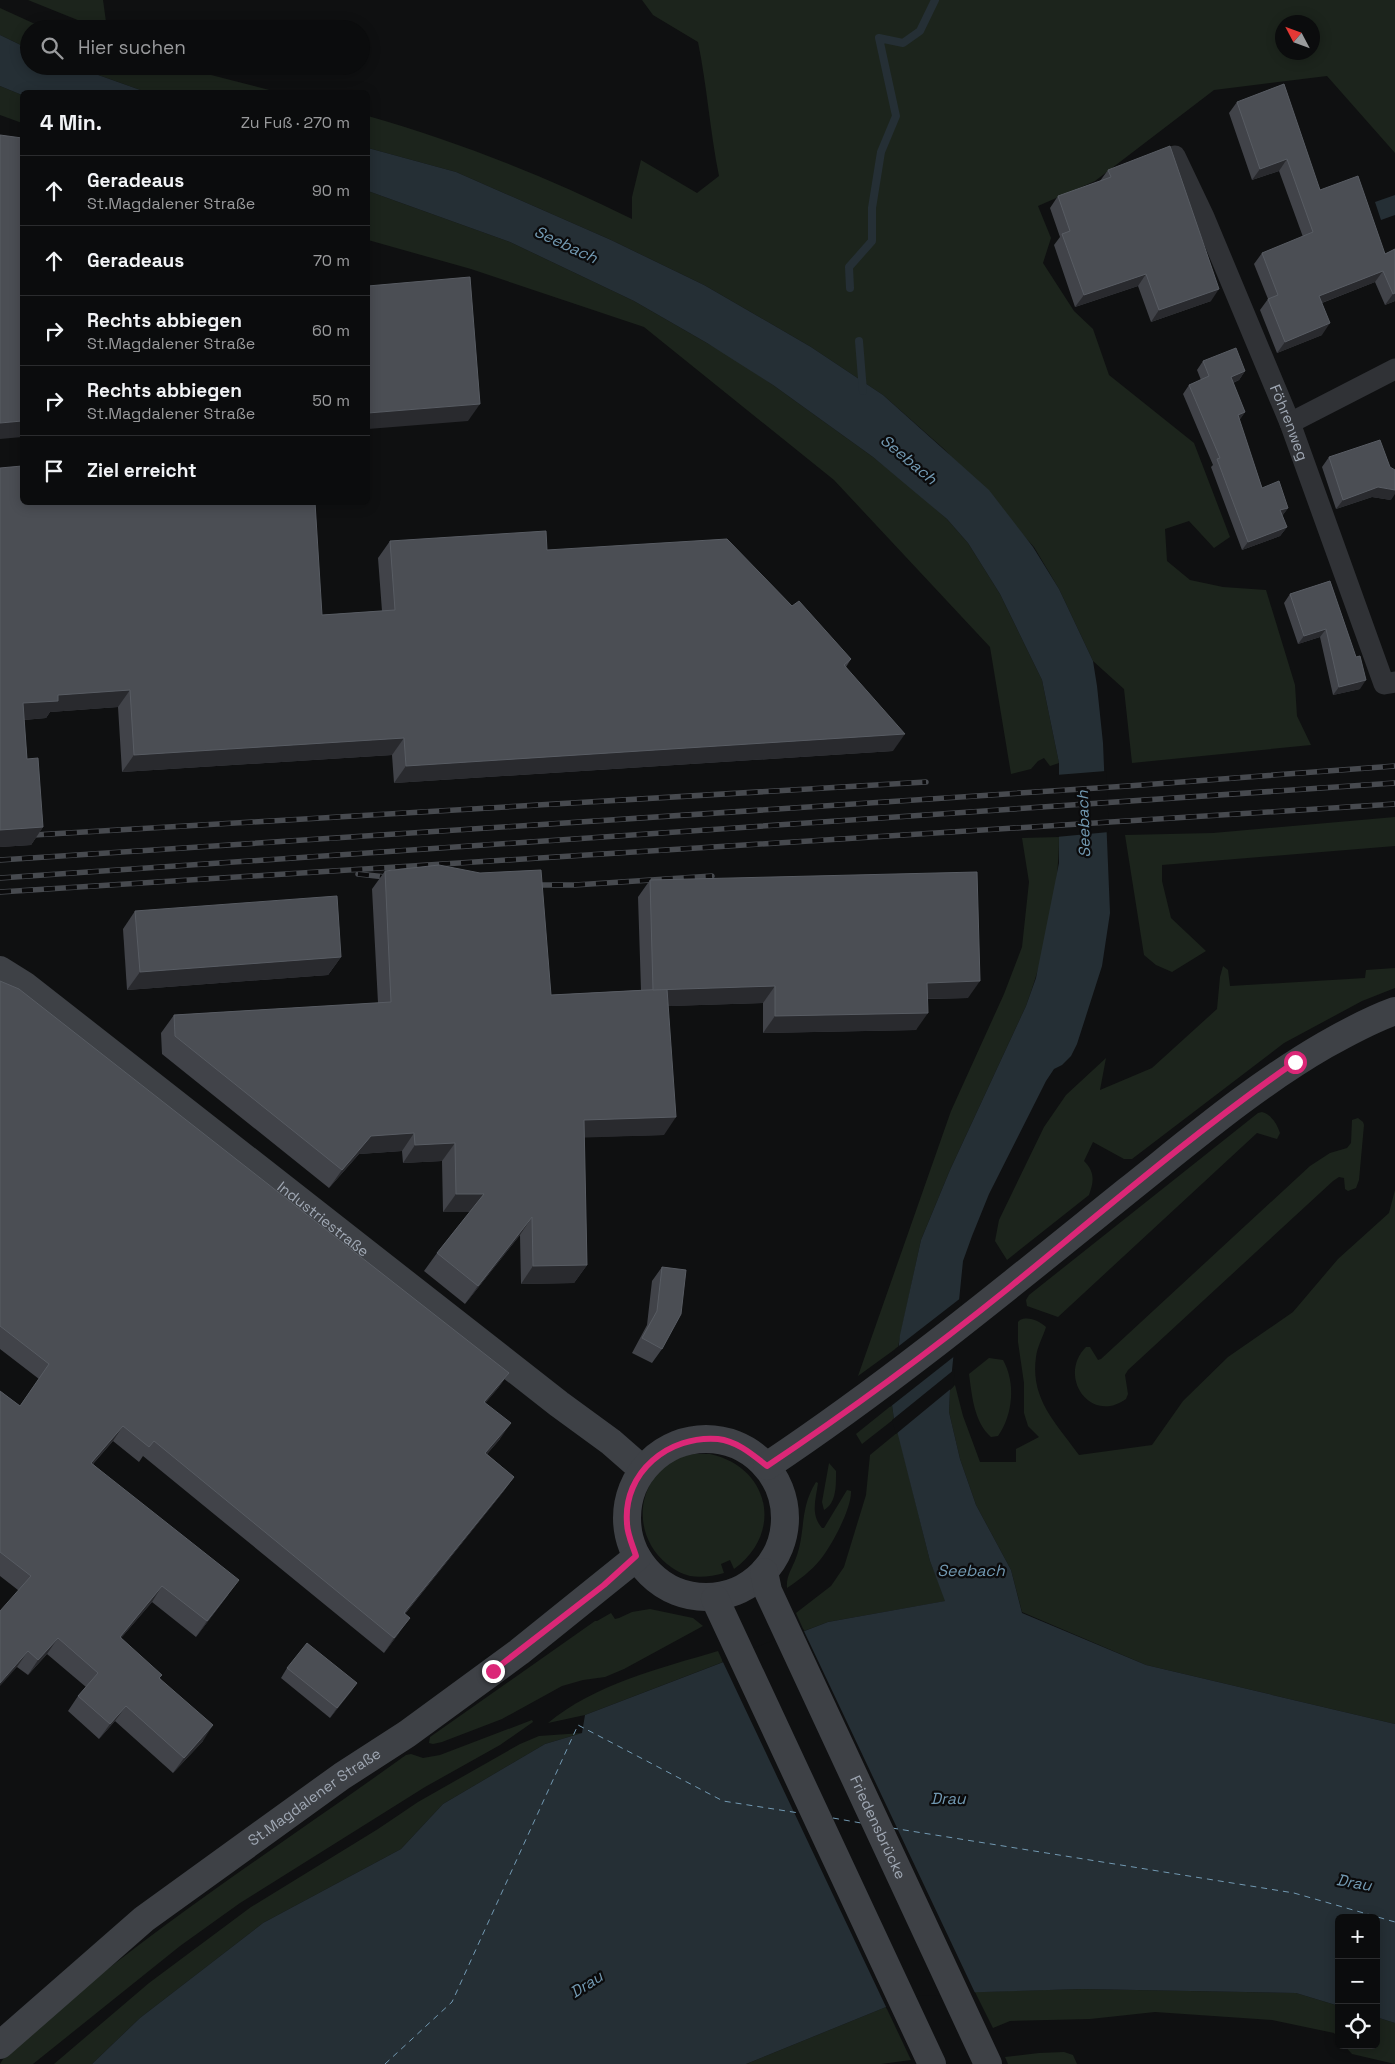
<!DOCTYPE html>
<html lang="de">
<meta charset="utf-8">
<style>
:root{--surface:#0b0c0d;--page:#141516;--text:#f1f3f6;--muted:#9a9b9d;--line:#2b2c2e}
body{margin:0;font-family:"Space Grotesk",sans-serif;background:var(--page);color:var(--text)}
.controls{position:absolute;right:15px;bottom:15px;display:grid;overflow:hidden;border-radius:8px;box-shadow:0 2px 12px #0003}
.controls button{width:45px;height:45px;display:grid;place-items:center;padding:0;border:0;border-bottom:1px solid var(--line);background:var(--surface);color:var(--text);font:25px sans-serif}
.compass{position:absolute;left:1275px;top:15px;width:45px;height:45px;border-radius:50%;background:var(--surface);box-shadow:0 2px 12px #0003;rotate:311deg}
.stop{position:absolute;width:15px;height:15px;margin:-11px;border:4px solid #db2777;border-radius:50%;background:#fff}
.stop.end{background:#db2777;border-color:#fff;box-shadow:0 1px 5px #0008}
.list{margin:0;padding:0;list-style:none}
h2{display:flex;justify-content:space-between;align-items:center;height:65px;margin:0;padding:0 20px;font-size:21px}
h2 small{font-size:16px;font-weight:400;color:var(--muted)}
.list li{display:grid;grid-template-columns:32px 1fr auto;gap:15px;align-items:center;box-sizing:border-box;height:70px;padding:0 20px;border-top:1px solid var(--line)}
.list b{display:block;font-size:19px;white-space:nowrap}
.list p{margin:0;font-size:16px;white-space:nowrap;color:var(--muted)}
.list em{font-size:16px;font-style:normal;color:var(--muted)}
.icon{flex:none;width:28px;height:28px;fill:none;stroke:currentColor;stroke-width:2;stroke-linecap:round;stroke-linejoin:round}
.map{position:relative;flex:none;width:1395px;height:2064px;overflow:hidden}
.search{position:absolute;background:var(--surface);box-shadow:0 2px 12px #0003;left:20px;top:20px;width:350px;height:55px;display:flex;align-items:center;gap:12px;box-sizing:border-box;padding:0 18px;border-radius:28px;color:var(--muted);font-size:19px}
.panel{position:absolute;background:var(--surface);box-shadow:0 2px 12px #0003;left:20px;top:90px;width:350px;height:415px;border-radius:8px}
.map>svg:first-child{display:block}
.green{fill:#1c241c;fill-rule:evenodd}
.water{fill:#252f35}
.pier{fill:#0f1011}
.lines{fill:none;stroke-linecap:round;stroke-linejoin:round}
.stream{stroke:#252f35;stroke-width:8}
.ferry{stroke:#7299b2;stroke-width:1;stroke-dasharray:6 5;stroke-linecap:butt}
.street{stroke:#303236;stroke-width:21}
.secondary{stroke:#3e4146;stroke-width:28}
.rail-casing{stroke:#474a4f;stroke-width:5.5}
.rail{stroke:#0b0b0c;stroke-width:4;stroke-dasharray:11;stroke-linecap:butt}
.wall{fill:#414349}
.shaded-wall{fill:#292a2e}
.building{fill:#4b4e54;stroke:#585c63}
.route{stroke:#db2777;stroke-width:6}
.labels{text-anchor:middle;stroke-width:4.5;stroke-linejoin:round;paint-order:stroke}
.street-label{font-size:15px;fill:#9fa7b3;stroke:#0b0b0c}
.water-label{font-size:16px;font-style:italic;fill:#7299b2;stroke:#0b0b0c}
</style>
<div class="map">
<svg width="1395" height="2064" viewBox="0 0 1395 2064">
<rect width="100%" height="100%" fill="#0f1011"/>
<!-- green -->
<g class="green">
<path d="M28,0H103L107,29H100Z"/>
<path d="M642,0H1395V153L1327,76L1214,90L1095,181L1038,206L1051,238L1043,263L1074,311L1093,329L1109,375L1194,443L1230,537L1214,548L1189,521L1165,529L1167,561L1190,580L1223,587L1266,590L1295,685L1297,716L1311,745L1132,763L1124,689L1093,661L1059,589L1034,547L944,449L883,395L811,347L704,285L611,240L456,172L368,148V116C459,142 547,177 632,219V197L641,160L697,193L719,176C710,131 707,86 698,42L653,15ZM1282,22H1312V52H1282Z"/>
<path d="M0,8L46,29H29V49L0,35Z"/>
<path d="M73,66H176L277,92H146Z"/>
<path d="M0,86L22,95V123L0,115Z"/>
<path d="M368,191L510,242L634,301L733,358L773,385L873,457L913,489L947,519L968,543L1000,594L1042,680L1059,763L1050,766L1044,758L1038,761L1031,769L1011,774L990,647L834,480L644,327L471,269L368,240Z"/>
<path d="M1395,817V846L1162,865V881L1171,918L1206,951L1172,972L1156,965L1144,955L1125,835L1213,833Z"/>
<path d="M1059,837C1059,891 1045,955 1026,1006L950,1170L921,1240L898,1347L858,1376L951,1111L1004,994L1022,947L1029,882L1022,838Z"/>
<path d="M1223,966L1228,970L1230,986L1365,978L1366,970L1395,968V988L1362,1001L1284,1043L1132,1159H1124L1093,1142L1084,1161C1095,1172 1094,1181 1089,1195L1007,1260L995,1241L999,1220L1044,1127L1066,1095L1106,1058L1100,1090L1152,1068L1217,1009L1220,977Z"/>
<path d="M1262,1112C1272,1115 1277,1124 1280,1133L1277,1139L1257,1133L1058,1317L1027,1306L1026,1300L1029,1295L1258,1113Z"/>
<path d="M1358,1118L1363,1122L1364,1125L1359,1180L1356,1188L1348,1191L1345,1189L1344,1178L1339,1177L1333,1181L1128,1370L1125,1375L1128,1394L1126,1399C1090,1425 1057,1376 1086,1347H1090L1098,1360L1101,1359L1310,1166L1330,1153L1347,1148L1351,1143L1352,1120Z"/>
<path d="M1395,1190V1724L1146,1665L1022,1612L1011,1570L976,1505L960,1459L949,1412L950,1390L955,1385L963,1416L980,1462H1016V1449L1039,1437L1028,1426L1024,1413V1383L1018,1342V1322L1020,1320C1029,1316 1039,1321 1046,1327C1043,1337 1037,1347 1036,1357C1030,1399 1056,1423 1079,1455L1152,1445L1183,1401L1228,1357L1293,1312L1338,1259L1389,1213Z"/>
<path d="M989,1358L1003,1360C1016,1383 1013,1415 998,1436L991,1437C974,1422 972,1396 969,1374Z"/>
<path d="M892,1405L894,1419L862,1444L856,1434Z"/>
<path d="M898,1432L930,1561L946,1601L828,1622L804,1631L796,1613L831,1586L844,1567L866,1495L870,1455Z"/>
<path d="M710,1454C770,1467 784,1533 734,1569L730,1560L721,1564L724,1573C714,1576 701,1578 690,1576C682,1574 673,1569 667,1564C630,1534 636,1477 680,1457C689,1453 700,1454 710,1454Z"/>
<path d="M829,1463L836,1471C836,1484 837,1503 824,1510L822,1502Z"/>
<path d="M816,1482L818,1483C816,1499 810,1514 822,1528H824L847,1490L851,1491C852,1508 831,1547 820,1560C811,1571 799,1580 787,1588C786,1576 792,1569 796,1558C806,1532 799,1509 816,1482Z"/>
<path d="M650,1609L693,1618L703,1626L624,1669L605,1677L583,1680L562,1686L502,1719L442,1742L433,1744L429,1743L430,1737L595,1621H597L611,1613L615,1619L619,1618L632,1612Z"/>
<path d="M718,1651L723,1662L585,1715L548,1723C595,1684 661,1668 718,1651Z"/>
<path d="M532,1720L533,1722L500,1745L425,1787L240,1903L180,1946L33,2064H0C12,2043 52,2014 72,1998C178,1910 295,1835 406,1755L411,1754L423,1758L440,1755Z"/>
<path d="M582,1733L545,1744L443,1804L401,1849L263,1923L140,2018L92,2064H54L149,1983L251,1907L378,1829L418,1802L520,1744L539,1736Z"/>
<path d="M1082,1989L1296,1993L1339,2006V2039L1334,2033L1272,2020L1155,2012L1090,2019L1010,2021L993,2028L975,1992Z"/>
<path d="M886,2007L911,2060L881,2064H746Z"/>
<path d="M1376,2017L1395,2023V2064L1352,2054L1344,2045H1376Z"/>
<path d="M1064,2052L1073,2055L1077,2064H1008L1005,2057L1039,2053Z"/>
</g>
<!-- water -->
<g class="water">
<path d="M0,35L29,49V66H73L146,92H22V95L0,86Z"/>
<path d="M368,148L456,172L611,240L704,285L811,347L883,395L989,490L1033,547L1059,589L1093,661L1097,686L1103,743L1110,913L1102,966L1077,1044L1071,1056L1062,1065L1054,1069L1046,1081L989,1194L972,1236L963,1261L950,1390L949,1412L960,1459L976,1505L1011,1570L1022,1613L1146,1665L1395,1724V2023L1376,2017V1918H1339V2006L1296,1993L1082,1989L918,1994L746,2064H92L140,2018L263,1923L401,1849L443,1804L545,1744L582,1733L585,1715L828,1622L945,1601L930,1561L894,1419L892,1405L900,1335L921,1240L950,1170L1026,1006L1036,978L1059,863V763L1042,680L1000,594L968,543L947,519L873,457L773,385L707,343L634,301L510,242L368,191Z"/>
<path d="M1395,195V215L1381,220L1375,202Z"/>
</g>
<!-- pier -->
<g class="pier">
<path d="M1106,771L1109,832L1056,837V775Z"/>
<path d="M962,1297L956,1355L890,1407L895,1349Z"/>
<path d="M955,1369L953,1387L896,1434L892,1420Z"/>
<path d="M803,1629L976,1995L918,1996L887,2009L722,1660Z"/>
</g>
<g class="lines">
<!-- stream -->
<g class="stream">
<path d="M850,288L849,267L872,241V208L881,152L896,116L879,38L903,43L920,31L935,0"/>
<path d="M859,341L863,391"/>
</g>
<!-- ferry -->
<g class="ferry">
<path d="M833,1818L861,1823"/>
<path d="M892,1828L1294,1893L1395,1922"/>
<path d="M385,2064L452,2002L578,1725L723,1801L799,1813"/>
</g>
<!-- street -->
<g class="street">
<path id="s1" d="M1175,156L1204,217L1290,423L1384,684L1395,682"/>
<path d="M1290,423L1395,369"/>
</g>
<!-- secondary -->
<g class="secondary">
<path id="s2" d="M0,970L24,985L559,1404L611,1442L643,1470"/>
<circle cx="706" cy="1518" r="79"/>
<path d="M767,1466C893,1382 1009,1286 1127,1191C1191,1140 1254,1086 1325,1045C1348,1032 1370,1020 1395,1011"/>
<path id="s3" d="M764,1572L768,1591L988,2064"/>
<path d="M715,1599L932,2064"/>
<path id="s4" d="M0,2045L144,1919L342,1776L407,1734L519,1652L637,1557"/>
</g>
<!-- rail casing -->
<g class="rail-casing">
<g id="rail">
<path d="M0,837L926,782"/>
<path d="M0,860L1128,786L1395,766"/>
<path d="M358,874L395,878"/>
<path d="M0,878L1395,783"/>
<path d="M530,885H575L712,876"/>
<path d="M0,892L1395,804"/>
</g>
</g>
<!-- rail -->
<use href="#rail" class="rail"/>
</g>
<!-- wall -->
<g class="wall">
<path d="M1237,102L1320,190L1385,254L1395,249V301L1385,305L1375,282L1322,303V335L1277,353L1260,310L1268,299L1254,264L1262,253L1303,237L1279,171L1252,180L1229,113Z"/>
<path d="M1108,170L1211,301L1151,322L1138,286L1075,307L1054,245L1060,237L1050,208L1058,196L1100,181Z"/>
<path d="M1203,361L1245,371L1239,380L1233,383L1245,412L1239,420L1262,488L1288,508L1282,516L1287,527L1280,536L1242,550L1211,467L1213,465L1183,394L1189,385L1201,380L1197,370Z"/>
<path d="M1329,457L1391,500L1372,497L1336,509L1322,467Z"/>
<path d="M0,468L322,615L382,611L378,558L390,541L547,550L792,606L851,659L846,667L893,751L394,783L392,755L122,772L118,707L50,712L46,718L24,720L27,759L43,827L31,845L0,847Z"/>
<path d="M1330,581L1360,689L1333,695L1320,637L1298,644L1284,603L1290,594Z"/>
<path d="M385,871L551,995L641,990L638,897L650,880L968,998L928,999L916,1030L763,1033V1003L668,1006L664,1135L584,1137L587,1265L574,1283L521,1284L520,1235L465,1304L424,1271L437,1253L470,1212H443L442,1161L403,1163L402,1151L359,1154L329,1188L162,1054L161,1033L174,1015L378,1003L372,889Z"/>
<path d="M135,911L341,957L328,975L127,990L123,929Z"/>
<path d="M0,981L509,1373L498,1388L485,1403L500,1439L487,1454L514,1477L503,1492L405,1614L399,1633L384,1653L143,1456L139,1462L113,1441L93,1464L228,1595L196,1637L152,1602L121,1638L160,1678L203,1741L173,1773L115,1721L99,1739L68,1711L78,1696L86,1687L47,1654L28,1675L17,1667L18,1590L0,1576V1391L20,1406L39,1379L0,1349Z"/>
<path d="M662,1267V1349L652,1363L632,1353L647,1325L652,1281Z"/>
<path d="M287,1668L357,1683L330,1718L281,1678Z"/>
</g>
<!-- shaded-wall -->
<g class="shaded-wall">
<path d="M1287,159L1279,171L1252,180L1260,169Z"/>
<path d="M1383,271L1375,282L1311,307L1319,296Z"/>
<path d="M1146,274L1138,286L1075,307L1084,295Z"/>
<path d="M1219,289L1211,301L1151,322L1159,310Z"/>
<path d="M1395,293V301L1385,305L1393,294Z"/>
<path d="M1330,323L1322,335L1277,353L1285,342Z"/>
<path d="M1245,371L1239,380L1225,386L1231,377Z"/>
<path d="M480,404L468,421L368,429V413Z"/>
<path d="M1245,412L1239,421L1238,415Z"/>
<path d="M22,421V437L0,439V423Z"/>
<path d="M1378,487L1395,490V494L1391,500L1372,497L1336,509L1343,500Z"/>
<path d="M1288,508L1282,516L1280,510Z"/>
<path d="M1287,527L1280,536L1242,550L1248,542Z"/>
<path d="M1326,629L1320,637L1298,644L1304,636Z"/>
<path d="M1366,680L1360,689L1333,695L1339,687Z"/>
<path d="M130,690L118,707L50,712L46,718L11,721L23,703L58,695Z"/>
<path d="M905,734L893,751L394,783L406,766Z"/>
<path d="M404,738L392,755L122,772L134,755Z"/>
<path d="M43,827L31,845L0,847V830Z"/>
<path d="M341,957L328,975L127,990L140,972Z"/>
<path d="M980,981L968,998L916,999L927,983Z"/>
<path d="M775,986L763,1003L641,1007L653,990Z"/>
<path d="M928,1013L916,1030L763,1033L775,1016Z"/>
<path d="M676,1117L664,1135L571,1138L584,1120Z"/>
<path d="M414,1133L402,1151L359,1154L329,1188L342,1170L371,1136Z"/>
<path d="M455,1143L442,1161L403,1163L415,1145Z"/>
<path d="M456,1194H484L472,1212H443Z"/>
<path d="M532,1217L520,1235L465,1304L478,1286Z"/>
<path d="M587,1265L574,1283L521,1284L533,1266Z"/>
<path d="M509,1373L498,1388L473,1418L484,1402Z"/>
<path d="M511,1423L500,1439L475,1468L485,1453Z"/>
<path d="M123,1426L113,1441L80,1478L91,1463Z"/>
<path d="M514,1477L503,1492L393,1628L404,1613Z"/>
<path d="M239,1580L228,1595L196,1637L207,1621Z"/>
<path d="M162,1586L152,1602L109,1652L120,1637Z"/>
<path d="M410,1618L399,1633L384,1653L394,1638Z"/>
<path d="M58,1638L47,1654L28,1675L38,1660Z"/>
<path d="M28,1651L17,1667L0,1686V1683Z"/>
<path d="M357,1683L351,1692L330,1718L337,1708Z"/>
<path d="M126,1706L115,1721L99,1739L110,1724Z"/>
<path d="M213,1725L203,1741L173,1773L184,1758Z"/>
</g>
<!-- building -->
<g class="building">
<path d="M1284,84L1320,190L1358,176L1385,254L1395,249V293L1393,294L1383,271L1319,296L1330,323L1285,342L1268,299L1278,295L1262,253L1313,232L1287,159L1260,169L1237,102Z"/>
<path d="M0,135L22,138V421L0,423Z"/>
<path d="M1170,146L1219,289L1159,310L1146,274L1084,295L1062,234L1070,231L1058,196L1111,177L1108,170Z"/>
<path d="M470,277L480,404L368,413V286Z"/>
<path d="M1236,348L1245,371L1231,377L1245,412L1238,415L1262,488L1279,481L1288,508L1280,510L1287,527L1248,542L1217,459L1220,458L1189,385L1209,376L1203,361Z"/>
<path d="M1380,440L1390,467L1395,470V490L1378,487L1343,500L1329,457Z"/>
<path d="M22,466V502H315L322,615L395,610L390,541L546,531L547,550L727,539L792,606L799,601L851,659L844,665L905,734L406,766L404,738L134,755L130,690L58,695V701L23,703L27,759L38,758L43,827L0,830V468Z"/>
<path d="M1330,581L1356,657L1360,656L1366,680L1339,687L1326,629L1304,636L1290,594Z"/>
<path d="M439,865L480,873L541,870L551,995L667,989L676,1117L584,1120L587,1265L533,1266L532,1217L478,1286L437,1253L484,1194H456L455,1143L415,1145L414,1133L371,1136L342,1170L175,1036L174,1015L391,1002L385,871Z"/>
<path d="M977,872L980,981L927,983L928,1013L775,1016V986L653,990L650,880Z"/>
<path d="M337,896L341,957L140,972L135,911Z"/>
<path d="M0,981L19,989L509,1373L484,1402L511,1423L485,1453L514,1477L404,1613L410,1618L394,1638L154,1441L149,1447L123,1426L91,1463L239,1580L207,1621L162,1586L120,1637L162,1675L159,1678L213,1725L184,1758L126,1706L110,1724L78,1696L98,1673L58,1638L38,1660L28,1651L0,1683V1611L31,1576L0,1552V1391L20,1406L49,1364L0,1326Z"/>
<path d="M662,1267L686,1270L681,1314L662,1349L642,1338L657,1311Z"/>
<path d="M307,1643L357,1683L337,1708L287,1668Z"/>
</g>
<g class="lines">
<!-- route -->
<path class="route" d="M493,1671L604,1585L636,1556C633,1546 627,1534 627,1523C623,1472 669,1435 718,1439C737,1441 753,1455 767,1466C851,1410 932,1350 1010,1287C1104,1210 1196,1131 1295,1062"/>
</g>
<g class="labels">
<!-- street labels -->
<g class="street-label">
<text dy="5" stroke="none"><textPath href="#s1" startOffset="290">Föhrenweg</textPath></text>
<text dy="5" stroke="none"><textPath href="#s2" startOffset="408">Industriestraße</textPath></text>
<text dy="5" stroke="none"><textPath href="#s4" startOffset="401">St.Magdalener Straße</textPath></text>
<text dy="5" stroke="none"><textPath href="#s3" startOffset="280">Friedensbrücke</textPath></text>
</g>
<!-- water labels -->
<g class="water-label">
<text transform="translate(566 244) rotate(25)" y="6">Seebach</text>
<text transform="translate(909 459) rotate(40)" y="6">Seebach</text>
<text transform="translate(1083 824) rotate(-92)" y="6">Seebach</text>
<text x="971" y="1576">Seebach</text>
<text x="948" y="1804">Drau</text>
<text transform="translate(1354 1882) rotate(10)" y="6">Drau</text>
<text transform="translate(586 1984) rotate(-33)" y="6">Drau</text>
</g>
</g>
</svg>
<div class="controls">
<button>+</button>
<button>−</button>
<button><svg class="icon" aria-label="locate" viewBox="0 0 24 24"><circle cx="12" cy="12" r="6"/><path d="M12 2v4M12 18v4M2 12h4M18 12h4"/></svg></button>
</div>
<svg class="compass" viewBox="-18 -18 36 36"><path d="M0-13l5 13h-10z" fill="#e53935"/><path d="M0 13l5-13h-10z" fill="#9a9b9d"/></svg>
<div class="stop" style="left:1295px;top:1062px"></div>
<div class="stop end" style="left:493px;top:1671px"></div>
<div class="search"><svg class="icon" aria-label="search" viewBox="0 0 24 24"><circle cx="10" cy="10" r="6"/><path d="M15 15l6 6"/></svg>Hier suchen</div>
<section class="panel">
<h2>4 Min.<small>Zu Fuß · 270 m</small></h2>
<ul class="list">
<li><svg class="icon" aria-label="ahead" viewBox="0 0 24 24"><path d="M12 20V5M6 11l6-6 6 6"/></svg><div><b>Geradeaus</b><p>St.Magdalener Straße</p></div><em>90 m</em></li>
<li><svg class="icon" aria-label="ahead" viewBox="0 0 24 24"><path d="M12 20V5M6 11l6-6 6 6"/></svg><div><b>Geradeaus</b></div><em>70 m</em></li>
<li><svg class="icon" aria-label="right" viewBox="0 0 24 24"><path d="M7 20v-9h11M14 6l5 5-5 5"/></svg><div><b>Rechts abbiegen</b><p>St.Magdalener Straße</p></div><em>60 m</em></li>
<li><svg class="icon" aria-label="right" viewBox="0 0 24 24"><path d="M7 20v-9h11M14 6l5 5-5 5"/></svg><div><b>Rechts abbiegen</b><p>St.Magdalener Straße</p></div><em>50 m</em></li>
<li><svg class="icon" aria-label="arrive" viewBox="0 0 24 24"><path d="M6 21V4h12l-3 4 3 4H6"/></svg><div><b>Ziel erreicht</b></div></li>
</ul>
</section>
</div>
